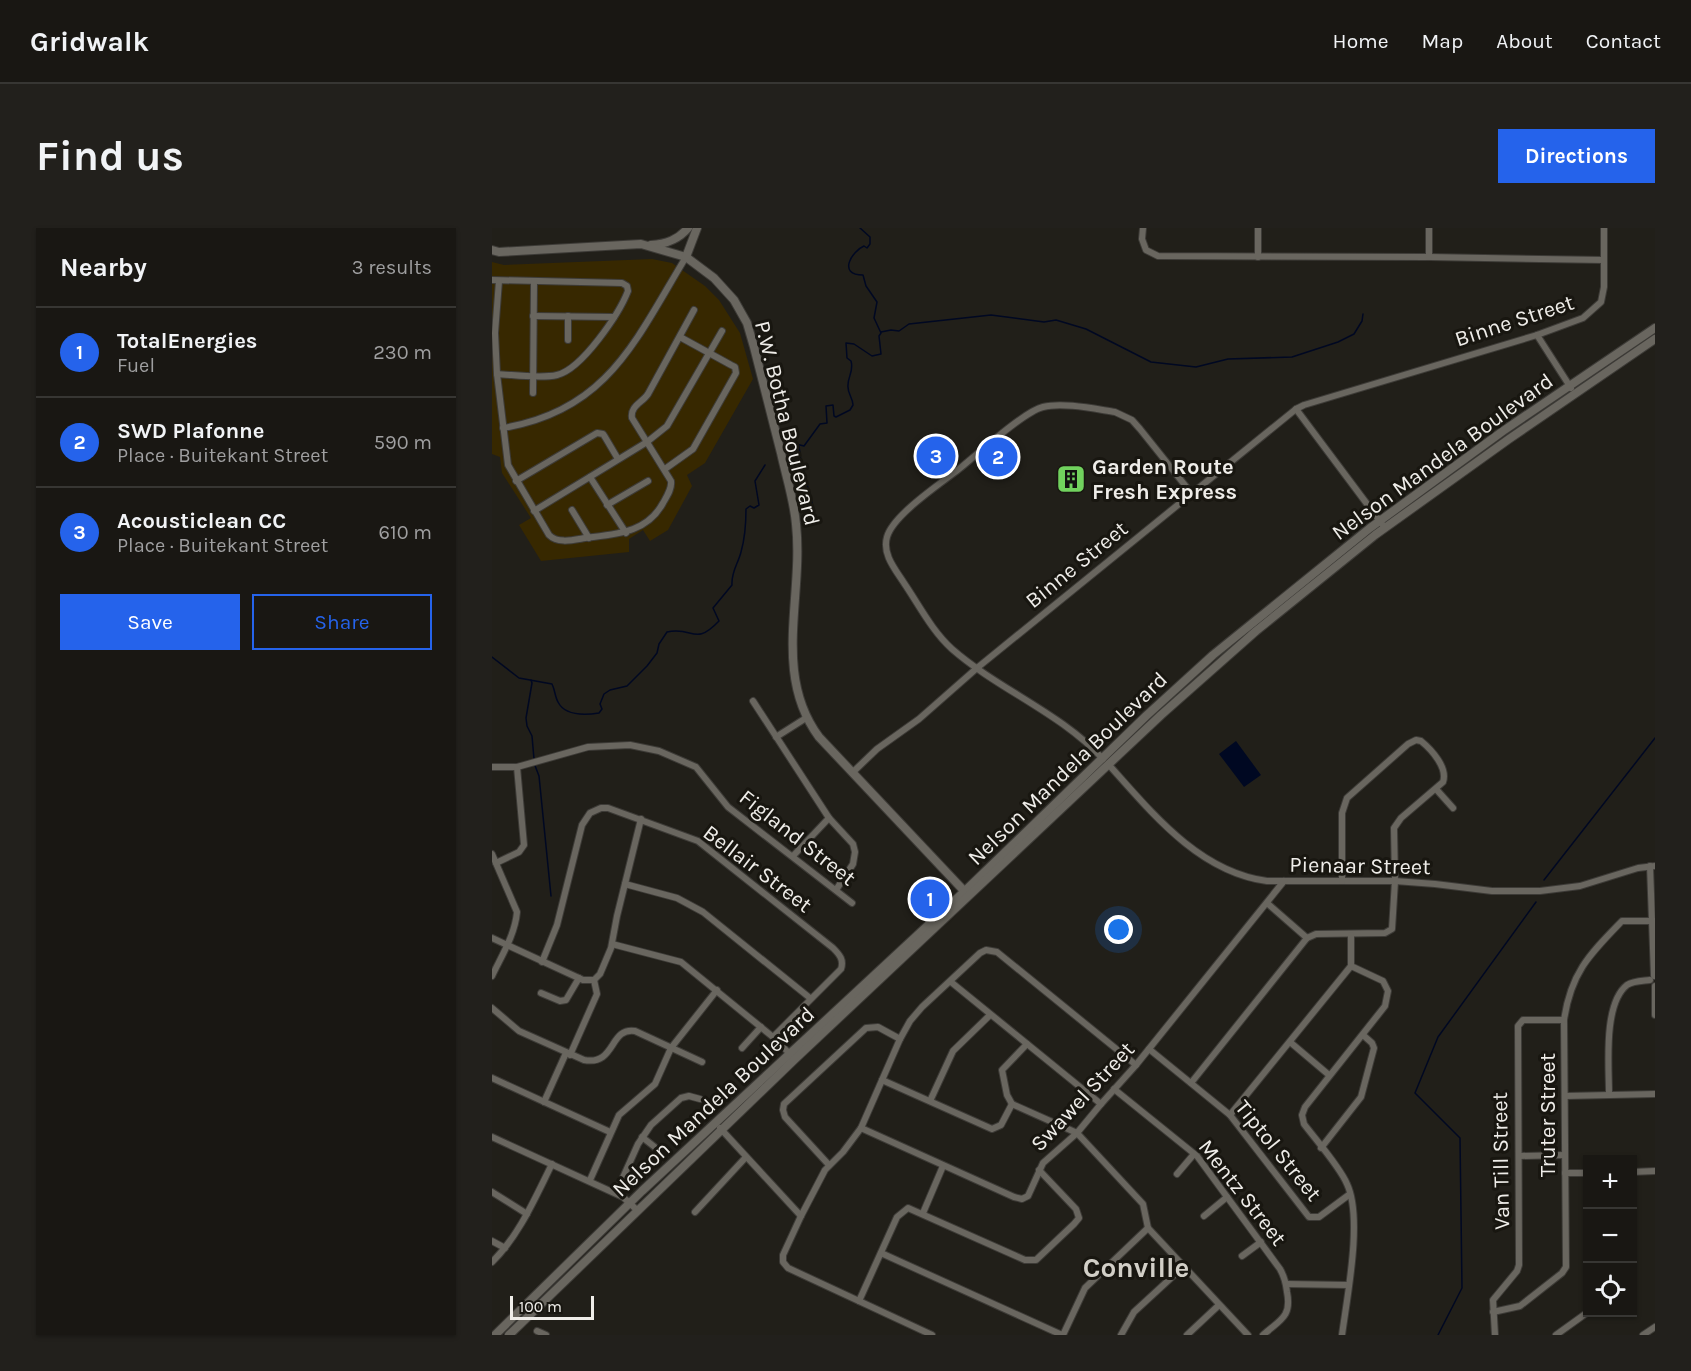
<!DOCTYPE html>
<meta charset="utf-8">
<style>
:root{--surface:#191713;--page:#22201c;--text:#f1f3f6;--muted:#9f9fa0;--line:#373633;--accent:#2563eb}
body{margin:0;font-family:Karla,sans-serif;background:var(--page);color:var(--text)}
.controls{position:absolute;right:18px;bottom:18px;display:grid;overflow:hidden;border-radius:0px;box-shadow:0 2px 4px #0004}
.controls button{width:54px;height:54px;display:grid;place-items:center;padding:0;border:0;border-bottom:2px solid var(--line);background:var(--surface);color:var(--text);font:30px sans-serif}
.scale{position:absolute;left:18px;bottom:15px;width:84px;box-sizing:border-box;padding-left:6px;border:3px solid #efede9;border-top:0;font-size:16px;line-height:21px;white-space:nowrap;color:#efede9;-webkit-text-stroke:4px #181610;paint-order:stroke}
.you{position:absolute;left:627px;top:702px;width:21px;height:21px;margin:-15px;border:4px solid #fff;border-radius:50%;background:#1a73e8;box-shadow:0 0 0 9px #1a73e833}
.badge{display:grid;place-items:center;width:39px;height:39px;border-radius:50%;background:var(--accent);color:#fff;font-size:20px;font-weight:700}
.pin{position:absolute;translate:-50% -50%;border:3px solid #fff;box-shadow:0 2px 6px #0006}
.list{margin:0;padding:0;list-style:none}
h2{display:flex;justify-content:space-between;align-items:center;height:78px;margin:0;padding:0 24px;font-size:26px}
h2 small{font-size:20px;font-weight:400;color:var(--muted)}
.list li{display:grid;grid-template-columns:39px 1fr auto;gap:18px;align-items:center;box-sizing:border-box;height:90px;padding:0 24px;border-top:2px solid var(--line)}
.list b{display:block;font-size:22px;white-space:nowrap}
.list p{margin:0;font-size:20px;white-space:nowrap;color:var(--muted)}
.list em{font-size:20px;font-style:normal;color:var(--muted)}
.actions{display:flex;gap:12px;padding:18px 24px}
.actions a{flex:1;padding:14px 0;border:2px solid var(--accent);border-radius:0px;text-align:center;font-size:21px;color:var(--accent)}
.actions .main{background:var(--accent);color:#fff}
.icon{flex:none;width:33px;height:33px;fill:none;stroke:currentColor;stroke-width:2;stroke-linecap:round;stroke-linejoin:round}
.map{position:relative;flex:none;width:1163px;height:1107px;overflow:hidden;border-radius:0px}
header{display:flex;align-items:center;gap:36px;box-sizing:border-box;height:84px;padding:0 30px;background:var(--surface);border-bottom:2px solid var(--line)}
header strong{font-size:28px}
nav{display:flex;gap:33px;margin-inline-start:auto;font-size:21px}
.intro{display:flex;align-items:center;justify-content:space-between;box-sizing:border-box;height:144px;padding:0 36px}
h1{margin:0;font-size:42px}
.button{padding:15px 27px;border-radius:0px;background:var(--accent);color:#fff;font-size:21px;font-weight:700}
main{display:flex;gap:36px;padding:0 36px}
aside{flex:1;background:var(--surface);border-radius:0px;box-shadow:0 2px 4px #0004}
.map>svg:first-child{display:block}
.green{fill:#372800}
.water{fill:#000822}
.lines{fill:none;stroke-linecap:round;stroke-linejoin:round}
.stream{stroke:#000822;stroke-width:1.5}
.street-casing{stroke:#3d3b37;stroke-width:8}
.secondary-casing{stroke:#3d3b37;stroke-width:10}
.street{stroke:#69665f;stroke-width:6}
.secondary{stroke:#69665f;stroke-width:8}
.labels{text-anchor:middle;stroke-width:6;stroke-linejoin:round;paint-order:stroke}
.street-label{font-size:22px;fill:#efede9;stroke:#181610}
.poi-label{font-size:22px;font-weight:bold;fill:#efede9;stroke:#181610;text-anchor:start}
.district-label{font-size:28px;font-weight:bold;fill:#d2cfc7;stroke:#181610}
</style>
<header>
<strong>Gridwalk</strong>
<nav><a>Home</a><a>Map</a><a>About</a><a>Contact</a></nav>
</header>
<div class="intro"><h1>Find us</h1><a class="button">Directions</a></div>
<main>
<aside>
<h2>Nearby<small>3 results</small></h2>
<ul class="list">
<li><span class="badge">1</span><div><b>TotalEnergies</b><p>Fuel</p></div><em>230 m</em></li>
<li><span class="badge">2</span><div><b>SWD Plafonne</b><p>Place · Buitekant Street</p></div><em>590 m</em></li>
<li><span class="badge">3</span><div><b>Acousticlean CC</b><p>Place · Buitekant Street</p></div><em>610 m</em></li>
</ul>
<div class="actions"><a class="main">Save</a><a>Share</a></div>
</aside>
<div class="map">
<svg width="1163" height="1107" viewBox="0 0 1163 1107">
<rect width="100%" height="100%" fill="#211f19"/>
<!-- green -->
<path class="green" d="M160,31L180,35L213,58L227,72L248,105L261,151L213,235L195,247L200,258L176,302L158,313L151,302L137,311V324L49,333L27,297L39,290L10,245L8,229L0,226V34L12,37Z"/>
<!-- water -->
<path class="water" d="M744,513L769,547L752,559L727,526Z"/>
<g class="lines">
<!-- stream -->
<g class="stream">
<path d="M389,104L399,102L407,103L417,96L499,87L552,94L564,92L594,101L659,134L704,139L736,131L800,129L846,114L862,106L870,93L871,86"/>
<path d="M304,216L312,218L328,196L335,195L334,178L341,177L342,188L344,189L358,182L361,177C361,170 355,165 356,157C356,148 362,143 359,133L355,130L354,115L362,116L380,128L389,126L387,108L389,105L382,90L385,74L374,58L371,47C345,47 360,23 372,18L375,20L378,16V9L368,0"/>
<path d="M307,218L309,234L320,275"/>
<path d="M0,429L27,450L60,456C63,462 63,469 66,474C73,488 94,487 107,485L110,481L108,476L112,466L118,462L135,458L155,438L165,425L167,416L175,404C202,398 202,419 227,393L221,380L240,357C239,344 246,336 249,324C253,310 254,296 254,281L258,278L262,280L267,277L263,253L273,237"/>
<path d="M39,452L40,455L34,490L35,498L40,508L42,531"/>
<path d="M42,535L47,548L59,668"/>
<path d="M1052,652L1163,510"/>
<path d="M946,1107L970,1060L968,910L923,865L946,809L1044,674"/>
</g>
<!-- street casing -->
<g class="street-casing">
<g id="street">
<path d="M651,0L650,11L654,22L666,28L937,29L1112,32"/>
<path d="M766,29V0"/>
<path d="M937,29V0"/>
<path d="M0,52L130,55L135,58L136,63C127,86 90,141 65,147C49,151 23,147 5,146"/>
<path d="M7,53L3,105L5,146L16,237L57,307C66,316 81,312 93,310C124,306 155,305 171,275C175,268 180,261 179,253L140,190C138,178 150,175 156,166L202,82"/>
<path d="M41,88L122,89"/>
<path d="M76,88V112"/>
<path d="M1045,107L1079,160"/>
<path d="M41,165L42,54"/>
<path d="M804,181L893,300"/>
<path d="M11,200C116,183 144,111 194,29"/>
<path d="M173,241L201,221L244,145L243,139L239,137L188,109"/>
<path d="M98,249L134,305"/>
<path d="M24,253L105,205L111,206L113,209L126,231"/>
<path d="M115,277L156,253"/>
<path d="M80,282L97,310"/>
<path d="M42,283L155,214L175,198L230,103"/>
<path d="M261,473L337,590L361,616L363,624L361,636L344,662"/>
<path d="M284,509L314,490"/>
<path d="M611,531C569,485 507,462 460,421C440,403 427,377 412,355C403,341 390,326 395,309C401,287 448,256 467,241C485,227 531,184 551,179C571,174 603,181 623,184L640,192L648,201L700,266"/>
<path d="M617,537C660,585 707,644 775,653H903L943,656L1000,663H1048L1088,658L1146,640L1163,638"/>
<path d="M0,539H25L96,519L138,517L167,523L204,539L236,579L360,675"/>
<path d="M360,545L385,521L427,491L485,440L804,181L812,177L1045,107L1091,90L1109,74L1112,59V0"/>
<path d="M944,561L961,580"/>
<path d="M0,626L25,684C23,707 9,729 0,748"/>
<path d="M301,628L337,590"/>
<path d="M4,635L27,624L32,617L25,539"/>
<path d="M1158,638L1162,748"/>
<path d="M133,656L185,670L211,684L318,770"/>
<path d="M775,675L815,710"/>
<path d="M0,710L91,752H102"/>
<path d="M120,716L189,734L281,809L299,827"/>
<path d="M50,734L65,697L90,597L98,585L109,580H116L206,613L341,720C348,727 352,732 349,741L281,809"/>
<path d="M102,752L108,746L119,720L125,688L149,591"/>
<path d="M459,754L609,876"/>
<path d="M1163,758V787"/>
<path d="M49,765L68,773L74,772L87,750"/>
<path d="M0,780L27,803L92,832C124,838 117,799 143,803L210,834"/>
<path d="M798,814L837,847"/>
<path d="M535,816L510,842L515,867L520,876L585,905L651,976L656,1000L756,1107"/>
<path d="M250,820L269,799"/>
<path d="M657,821L738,887L817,989H827L858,966"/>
<path d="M78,827L105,766L102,752"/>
<path d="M0,850L118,904"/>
<path d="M390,852L500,901L509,897L520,876"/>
<path d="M699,855L815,710L824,706L893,705L900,701L903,653L902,600L909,590L951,554C956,540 940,522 929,513L924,512L916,516L855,570L850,585V653"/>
<path d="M622,861L705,928L788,1041C792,1048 794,1055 795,1064C800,1089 788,1092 771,1107"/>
<path d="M1117,866C1117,838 1111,776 1135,757C1141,753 1150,753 1158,752"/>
<path d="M1073,868L1163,866"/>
<path d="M438,873L461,823L498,787"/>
<path d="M52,874L74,825"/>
<path d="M738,887L859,738V707"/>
<path d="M228,900L309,988"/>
<path d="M369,900L522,969L530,971L536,968L551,935L585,905L609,876L644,837L792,653"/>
<path d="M0,909L131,969L146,983"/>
<path d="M150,909L164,920"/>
<path d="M829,920L869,869L882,820L880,815L871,807"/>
<path d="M1027,928L1073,927"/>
<path d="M337,937L293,889L291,882L292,876L374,800L386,799L408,811"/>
<path d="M1140,944L1163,943"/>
<path d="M1073,945H1096"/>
<path d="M685,946L702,926"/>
<path d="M98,952L127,887L163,856L179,820L225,762"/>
<path d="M0,964L35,986"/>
<path d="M124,965L146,916L159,897L189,870L197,868L208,871"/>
<path d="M203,984L254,929"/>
<path d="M431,985L451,938"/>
<path d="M712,988L735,969"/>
<path d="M0,1013L13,1020"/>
<path d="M389,1025L570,1107"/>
<path d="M750,1028L769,1014"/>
<path d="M0,1034C27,1008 43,970 60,936"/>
<path d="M794,1056L856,1057"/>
<path d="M367,1073L405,989L416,980L533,1032H544L582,996L587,990L584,981L547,942"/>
<path d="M1001,1084L1028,1078L1070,1045L1074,1039L1072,792C1079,744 1098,726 1130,693H1163"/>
<path d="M45,1103L54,1107"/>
<path d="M440,1107L296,1040L291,1034V1027L309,988L333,942L351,924L369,900L408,811L418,793L430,779L488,725L494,722L505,724L644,837"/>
<path d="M571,1107L593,1060L656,1000"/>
<path d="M629,1107L642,1084L692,1038"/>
<path d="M695,1107L727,1077"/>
<path d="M850,1107C855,1069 871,990 855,956C848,939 824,912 812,896L810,887L813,879L893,778L896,763L891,753L859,738"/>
<path d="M1003,1107L1001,1072L1025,1043L1027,1037L1026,798L1031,792H1072"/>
<path d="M1064,1107L1096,1084"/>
<path d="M1151,1107L1163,1099"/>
</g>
</g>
<!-- secondary casing -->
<g class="secondary-casing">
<g id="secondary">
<path d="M159,17C174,16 186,12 196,0"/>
<path d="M0,22L7,24L149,16L194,29L222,50L242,72L255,95L262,119C271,154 280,190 289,225C294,248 302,272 304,296C312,368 280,446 327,509L475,666"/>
<path d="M194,29L205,0"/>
<path d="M3,1107L150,963L473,663L654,488L721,427L878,300L1011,203L1163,100"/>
<path d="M17,1107L303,831L669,487L764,403L883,307L1017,211L1163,111"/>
</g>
</g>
<!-- street -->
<use href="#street" class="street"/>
<!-- secondary -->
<use href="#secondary" class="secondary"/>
</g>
<!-- icons -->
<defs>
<g id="building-square" transform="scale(1.5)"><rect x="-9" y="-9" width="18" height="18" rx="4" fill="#71d25e" stroke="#181610"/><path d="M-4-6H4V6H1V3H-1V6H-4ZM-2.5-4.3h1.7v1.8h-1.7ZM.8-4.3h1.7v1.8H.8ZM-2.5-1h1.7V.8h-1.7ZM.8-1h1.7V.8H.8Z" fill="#111"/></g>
</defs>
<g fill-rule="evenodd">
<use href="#building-square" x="579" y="251"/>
</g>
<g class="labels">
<!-- street labels -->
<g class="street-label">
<text transform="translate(1022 92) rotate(-18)" y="8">Binne Street</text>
<text transform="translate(296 195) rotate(76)" y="8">P.W. Botha Boulevard</text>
<text transform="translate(950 228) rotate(-36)" y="8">Nelson Mandela Boulevard</text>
<text transform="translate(584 336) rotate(-39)" y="8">Binne Street</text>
<text transform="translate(575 540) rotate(-44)" y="8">Nelson Mandela Boulevard</text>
<text transform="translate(306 609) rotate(38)" y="8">Figland Street</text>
<text transform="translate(868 637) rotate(1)" y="8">Pienaar Street</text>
<text transform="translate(266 640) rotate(37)" y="8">Bellair Street</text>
<text transform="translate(590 868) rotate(-47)" y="8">Swawel Street</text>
<text transform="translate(221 873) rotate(-43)" y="8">Nelson Mandela Boulevard</text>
<text transform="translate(1055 887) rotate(-90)" y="8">Truter Street</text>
<text transform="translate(787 922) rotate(51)" y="8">Tiptol Street</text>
<text transform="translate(1008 933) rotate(-91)" y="8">Van Till Street</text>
<text transform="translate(751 964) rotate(52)" y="8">Mentz Street</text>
</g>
<!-- poi labels -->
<g class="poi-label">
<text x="600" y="246">Garden Route<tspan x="600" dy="25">Fresh Express</tspan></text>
</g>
<!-- district labels -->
<g class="district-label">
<text x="644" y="1049">Conville</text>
</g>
</g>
</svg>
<div class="controls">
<button>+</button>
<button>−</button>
<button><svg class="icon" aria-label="locate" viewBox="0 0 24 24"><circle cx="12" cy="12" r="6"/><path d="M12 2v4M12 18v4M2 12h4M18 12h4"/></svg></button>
</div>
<div class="scale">100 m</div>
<div class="you"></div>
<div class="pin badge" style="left:438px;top:671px">1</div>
<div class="pin badge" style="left:506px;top:229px">2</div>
<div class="pin badge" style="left:444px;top:228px">3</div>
</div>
</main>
